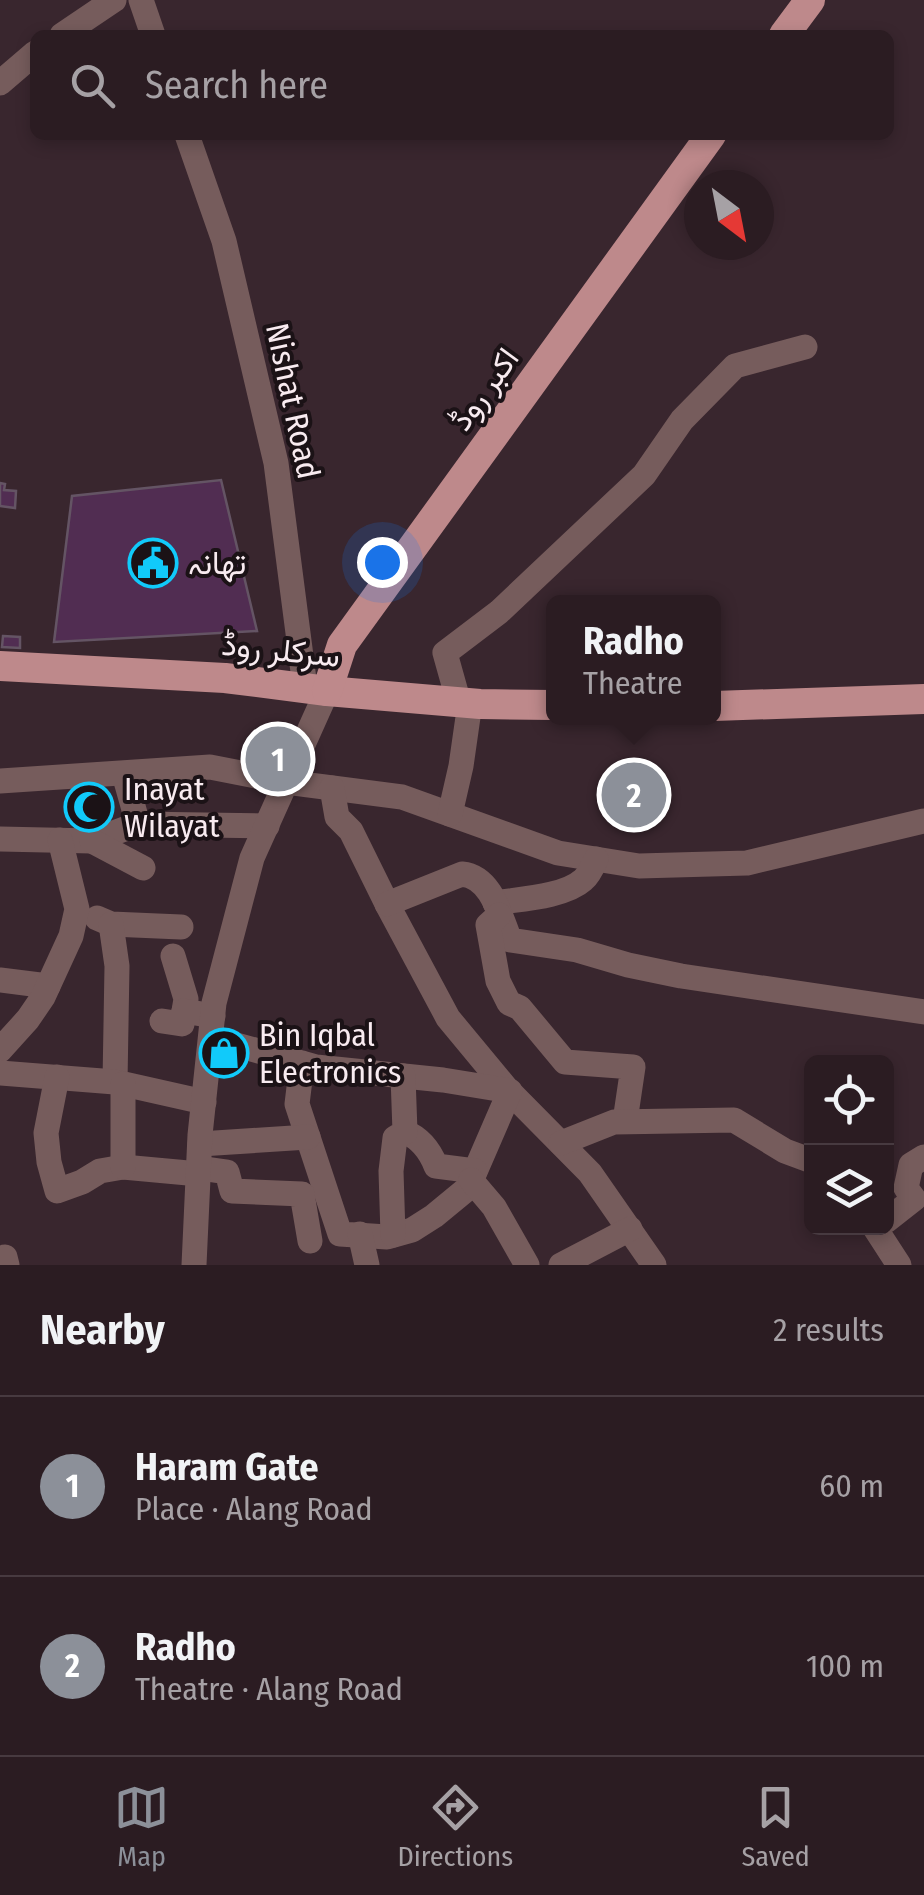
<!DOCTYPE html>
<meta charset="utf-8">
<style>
:root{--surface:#2b1c22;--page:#37292f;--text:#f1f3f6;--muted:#a6a1a5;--line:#473a40;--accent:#8c9099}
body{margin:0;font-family:"Fira Sans Condensed",Vazirmatn,sans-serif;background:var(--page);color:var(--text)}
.controls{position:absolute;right:30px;bottom:30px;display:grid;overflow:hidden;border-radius:15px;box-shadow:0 5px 15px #0003}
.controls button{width:90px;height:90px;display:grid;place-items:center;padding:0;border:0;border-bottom:2px solid var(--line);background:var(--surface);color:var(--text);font:50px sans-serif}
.compass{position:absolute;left:684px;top:170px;width:90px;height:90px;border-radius:50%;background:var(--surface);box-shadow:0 5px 15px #0003;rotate:148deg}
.you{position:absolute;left:382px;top:562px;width:35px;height:35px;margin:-25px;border:8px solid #fff;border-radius:50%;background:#1a73e8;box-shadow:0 0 0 15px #1a73e833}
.badge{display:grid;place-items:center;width:65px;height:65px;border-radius:50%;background:var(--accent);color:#fff;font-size:32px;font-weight:700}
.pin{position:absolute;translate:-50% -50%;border:5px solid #fff;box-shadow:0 2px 10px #0006}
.popup{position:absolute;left:546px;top:595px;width:175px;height:130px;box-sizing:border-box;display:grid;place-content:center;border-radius:15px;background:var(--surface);filter:drop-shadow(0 2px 8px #0005);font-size:32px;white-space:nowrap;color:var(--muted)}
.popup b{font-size:38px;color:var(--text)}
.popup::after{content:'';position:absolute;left:50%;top:100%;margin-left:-20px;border:20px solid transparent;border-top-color:var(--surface)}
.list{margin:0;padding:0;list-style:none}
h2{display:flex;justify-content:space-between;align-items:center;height:130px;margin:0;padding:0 40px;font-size:42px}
h2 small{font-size:32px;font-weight:400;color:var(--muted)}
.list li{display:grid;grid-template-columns:65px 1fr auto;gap:30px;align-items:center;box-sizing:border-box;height:180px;padding:0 40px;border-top:2px solid var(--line)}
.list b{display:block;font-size:38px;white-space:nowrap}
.list p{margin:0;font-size:32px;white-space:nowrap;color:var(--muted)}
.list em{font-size:32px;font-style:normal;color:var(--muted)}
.icon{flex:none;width:55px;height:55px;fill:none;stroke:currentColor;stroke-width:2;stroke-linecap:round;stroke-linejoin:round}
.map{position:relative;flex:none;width:924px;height:1265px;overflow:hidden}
.search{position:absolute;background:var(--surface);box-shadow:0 5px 15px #0003;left:30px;right:30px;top:30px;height:110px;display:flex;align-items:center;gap:25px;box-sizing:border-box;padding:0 35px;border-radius:15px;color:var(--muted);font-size:38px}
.sheet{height:490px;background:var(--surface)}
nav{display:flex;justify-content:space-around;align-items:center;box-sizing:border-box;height:140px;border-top:2px solid var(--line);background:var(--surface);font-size:28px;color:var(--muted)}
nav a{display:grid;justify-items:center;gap:5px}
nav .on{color:var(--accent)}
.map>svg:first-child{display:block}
.building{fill:#512d52;stroke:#645464;stroke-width:2.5}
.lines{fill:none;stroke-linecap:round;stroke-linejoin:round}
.minor{stroke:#765c5c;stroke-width:25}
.major{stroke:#be898b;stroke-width:30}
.labels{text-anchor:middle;stroke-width:8;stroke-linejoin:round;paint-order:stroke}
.street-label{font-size:32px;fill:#f8ebf0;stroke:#1b1216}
.poi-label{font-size:32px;fill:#f8ebf0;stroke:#1b1216;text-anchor:start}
</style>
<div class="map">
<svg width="924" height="1265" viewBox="0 0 924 1265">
<rect width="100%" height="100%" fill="#39262e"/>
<!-- building -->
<g class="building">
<path d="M221,480L257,631L54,642L72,496Z"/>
<path d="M0,483L5,484L4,490L16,491L15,508L0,506Z"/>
<path d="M3,636L20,637V648L2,647Z"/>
</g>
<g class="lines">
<!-- minor -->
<g class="minor">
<path d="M141,0L153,35"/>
<path d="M62,35L114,0"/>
<path d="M0,83L35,53"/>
<path d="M187,135L224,241L276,463L305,687"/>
<path d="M459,703L445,653L499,612L644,475L682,420L735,366L805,347"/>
<path d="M124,774L138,824L267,826"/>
<path d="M0,781L210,767L286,782L402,797L558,853L639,866L747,863L924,821"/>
<path d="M332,788L337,817L351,831L387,904L448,1018L506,1088L590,1173L654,1265"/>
<path d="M450,814L461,766L470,703"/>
<path d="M0,839L92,841L138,824"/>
<path d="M92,841L143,868"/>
<path d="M495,903C519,899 564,897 583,880C589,875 593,866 596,859"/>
<path d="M387,904L462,874C492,877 500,916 510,940L577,950L628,965L681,976L924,1012"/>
<path d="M499,915L488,925L498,981L509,1003L520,1008L565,1062L633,1067L625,1121"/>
<path d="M97,918L111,924L181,927"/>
<path d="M111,924L117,966L115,1082"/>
<path d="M173,956L186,999L184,1011"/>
<path d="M0,980L48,986"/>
<path d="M162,1021L182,1024L184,1011L213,1016"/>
<path d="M211,1038L302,1063L316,1067L443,1080L510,1091L468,1188L434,1216L412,1230L387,1237L340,1234L297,1104L302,1063"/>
<path d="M0,1050L28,1019L43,997L71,936L77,909L60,840"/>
<path d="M0,1073L115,1082L204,1102"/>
<path d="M57,1077L46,1133L49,1162L57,1191L82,1182L100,1171L123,1167L199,1174"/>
<path d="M405,1132C420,1138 430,1151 436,1166L475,1171"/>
<path d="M561,1143L614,1122L734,1120L785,1151L812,1161"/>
<path d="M200,1144L308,1137"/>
<path d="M123,1167V1084"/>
<path d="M199,1168L227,1172L232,1191L302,1194L310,1241"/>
<path d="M471,1180L494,1207L527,1265"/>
<path d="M886,1221L914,1199L906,1188L911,1165L924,1157"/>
<path d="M875,1228L899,1265"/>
<path d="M360,1234L367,1265"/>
<path d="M393,1235L391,1171L395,1138L405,1132L403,1076"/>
<path d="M5,1257L7,1265"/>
<path d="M194,1265L200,1135L214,1003L252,858L327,691"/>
<path d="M561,1265L630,1229"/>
</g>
<!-- major -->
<g class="major">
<path d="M784,35L810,0"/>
<path d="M0,666L225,678L327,691L480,704L554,705"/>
<path d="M327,691L342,645L711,135"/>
<path d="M714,706L924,699"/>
</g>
</g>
<!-- icons -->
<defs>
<g id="civic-ring" transform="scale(2.5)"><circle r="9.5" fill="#1b1216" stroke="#11cafa" stroke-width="1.5"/><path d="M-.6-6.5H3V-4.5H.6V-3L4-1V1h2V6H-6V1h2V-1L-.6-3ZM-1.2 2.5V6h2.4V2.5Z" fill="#11cafa"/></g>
<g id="mosque-ring" transform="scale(2.5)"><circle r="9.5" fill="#1b1216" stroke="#11cafa" stroke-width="1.5"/><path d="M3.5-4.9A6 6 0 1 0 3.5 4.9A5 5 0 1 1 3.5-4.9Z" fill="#11cafa"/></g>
<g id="shop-ring" transform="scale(2.5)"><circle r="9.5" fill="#1b1216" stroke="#11cafa" stroke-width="1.5"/><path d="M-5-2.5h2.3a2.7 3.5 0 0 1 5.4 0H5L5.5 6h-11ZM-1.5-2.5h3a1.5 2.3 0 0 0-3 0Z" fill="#11cafa"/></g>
</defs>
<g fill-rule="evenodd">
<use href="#civic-ring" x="153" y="563"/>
<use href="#mosque-ring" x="89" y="807"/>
<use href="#shop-ring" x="224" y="1053"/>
</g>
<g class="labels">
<!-- street labels -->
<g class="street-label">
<text transform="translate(484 389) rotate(-54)" y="11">اکبر روڈ</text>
<text transform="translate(293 401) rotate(78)" y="11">Nishat Road</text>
<text transform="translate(281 650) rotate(6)" y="11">سرکلر روڈ</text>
</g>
<!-- poi labels -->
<g class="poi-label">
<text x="188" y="574">تھانہ</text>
<text x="124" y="800">Inayat<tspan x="124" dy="37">Wilayat</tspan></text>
<text x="259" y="1046">Bin Iqbal<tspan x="259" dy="37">Electronics</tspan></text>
</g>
</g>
</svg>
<div class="controls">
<button><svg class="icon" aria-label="locate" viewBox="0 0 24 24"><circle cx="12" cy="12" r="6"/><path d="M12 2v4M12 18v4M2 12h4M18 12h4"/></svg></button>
<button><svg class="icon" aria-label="layers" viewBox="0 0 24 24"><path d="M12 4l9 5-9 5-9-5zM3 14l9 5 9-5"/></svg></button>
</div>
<svg class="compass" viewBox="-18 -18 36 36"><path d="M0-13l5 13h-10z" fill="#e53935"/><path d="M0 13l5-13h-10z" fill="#a6a1a5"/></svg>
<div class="you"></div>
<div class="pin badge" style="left:278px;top:759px">1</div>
<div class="pin badge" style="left:634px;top:795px">2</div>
<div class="popup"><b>Radho</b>Theatre</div>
<div class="search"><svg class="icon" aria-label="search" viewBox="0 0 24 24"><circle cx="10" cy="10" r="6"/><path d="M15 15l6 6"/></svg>Search here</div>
</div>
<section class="sheet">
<h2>Nearby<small>2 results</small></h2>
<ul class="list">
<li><span class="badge">1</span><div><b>Haram Gate</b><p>Place · Alang Road</p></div><em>60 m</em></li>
<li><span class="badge">2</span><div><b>Radho</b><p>Theatre · Alang Road</p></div><em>100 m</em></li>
</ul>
</section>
<nav>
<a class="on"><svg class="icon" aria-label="map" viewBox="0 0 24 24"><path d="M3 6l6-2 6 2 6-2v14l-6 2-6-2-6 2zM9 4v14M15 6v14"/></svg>Map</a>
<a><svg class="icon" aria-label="directions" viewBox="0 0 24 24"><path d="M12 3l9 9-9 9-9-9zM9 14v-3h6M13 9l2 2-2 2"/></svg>Directions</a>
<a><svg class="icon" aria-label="saved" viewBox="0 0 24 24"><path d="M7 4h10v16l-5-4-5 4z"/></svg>Saved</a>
</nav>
